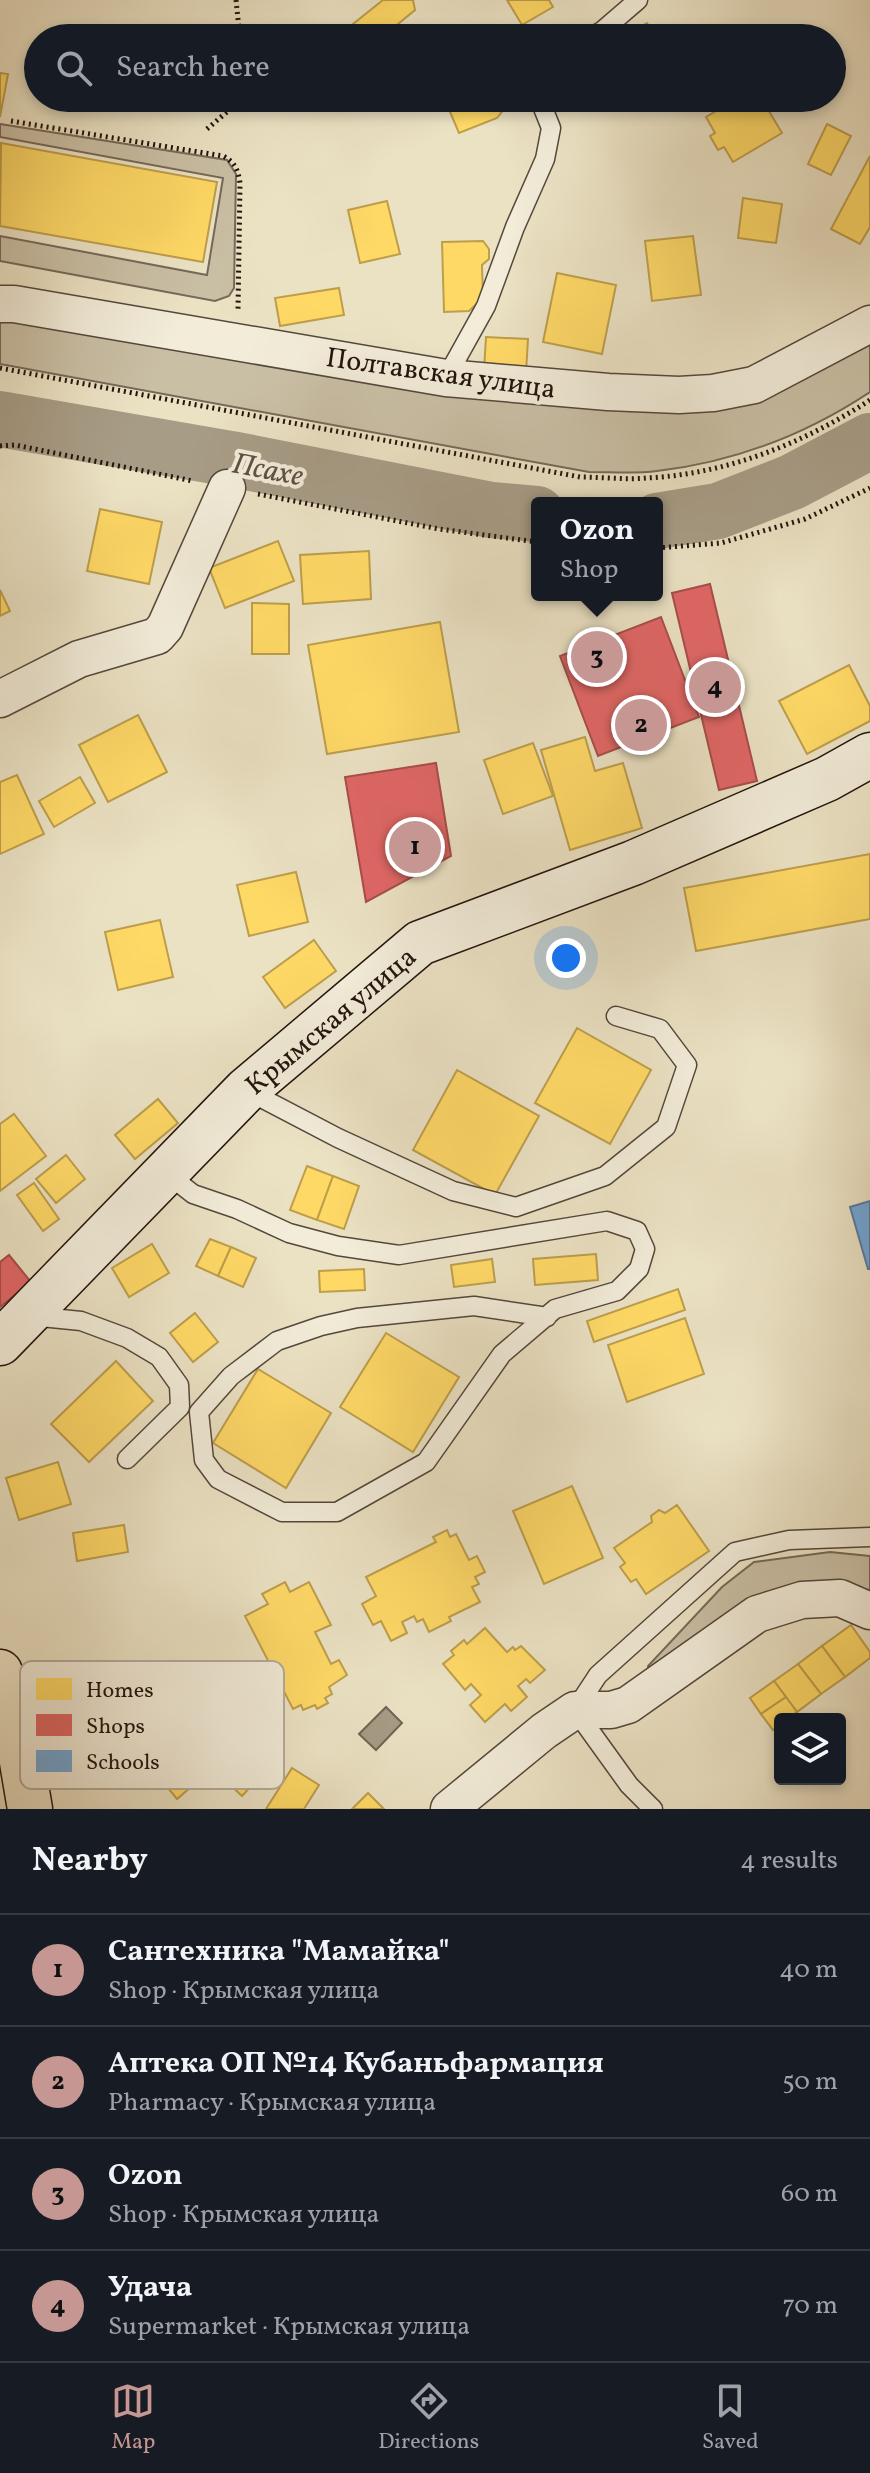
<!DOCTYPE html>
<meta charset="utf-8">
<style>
:root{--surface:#171b24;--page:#242831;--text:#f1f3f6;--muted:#9ea1a6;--line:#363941;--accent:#c59692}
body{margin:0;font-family:Vollkorn,serif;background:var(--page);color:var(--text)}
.controls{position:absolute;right:24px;bottom:24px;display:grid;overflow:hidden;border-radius:8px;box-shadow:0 4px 12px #0003}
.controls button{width:72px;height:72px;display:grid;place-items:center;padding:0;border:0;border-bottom:2px solid var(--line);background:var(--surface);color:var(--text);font:40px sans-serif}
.you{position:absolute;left:566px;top:958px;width:28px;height:28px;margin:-20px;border:6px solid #fff;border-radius:50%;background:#1a73e8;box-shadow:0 0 0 12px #1a73e833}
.badge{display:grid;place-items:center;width:52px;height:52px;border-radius:50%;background:var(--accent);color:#111;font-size:26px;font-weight:700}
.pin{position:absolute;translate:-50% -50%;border:4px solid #fff;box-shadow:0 2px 8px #0006}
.popup{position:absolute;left:531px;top:497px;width:132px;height:104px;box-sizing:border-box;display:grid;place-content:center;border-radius:8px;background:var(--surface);filter:drop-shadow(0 2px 6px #0005);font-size:26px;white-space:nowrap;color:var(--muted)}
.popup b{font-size:30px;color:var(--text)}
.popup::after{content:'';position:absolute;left:50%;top:100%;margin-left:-16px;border:16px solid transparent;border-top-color:var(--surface)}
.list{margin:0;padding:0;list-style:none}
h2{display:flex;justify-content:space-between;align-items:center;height:104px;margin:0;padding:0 32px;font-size:34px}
h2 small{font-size:26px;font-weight:400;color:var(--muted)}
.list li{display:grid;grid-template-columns:52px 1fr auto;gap:24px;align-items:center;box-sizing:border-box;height:112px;padding:0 32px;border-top:2px solid var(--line)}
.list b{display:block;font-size:30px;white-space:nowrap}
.list p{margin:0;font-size:26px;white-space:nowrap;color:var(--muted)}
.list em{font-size:26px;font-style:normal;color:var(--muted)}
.icon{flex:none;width:44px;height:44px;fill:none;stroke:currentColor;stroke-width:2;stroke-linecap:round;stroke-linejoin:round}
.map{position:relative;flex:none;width:870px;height:1809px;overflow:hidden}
.search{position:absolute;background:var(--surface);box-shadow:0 4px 12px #0003;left:24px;right:24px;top:24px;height:88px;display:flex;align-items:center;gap:20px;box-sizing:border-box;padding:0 28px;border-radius:44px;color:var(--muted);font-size:30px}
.sheet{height:552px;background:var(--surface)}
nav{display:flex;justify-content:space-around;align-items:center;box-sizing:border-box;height:112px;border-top:2px solid var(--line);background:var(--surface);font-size:22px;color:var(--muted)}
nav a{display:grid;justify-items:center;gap:4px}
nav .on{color:var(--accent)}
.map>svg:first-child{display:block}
.green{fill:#c9bfa5;stroke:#766959;stroke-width:2}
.water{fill:#a79c86;stroke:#726556;stroke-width:2}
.homes{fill:#ffd966;stroke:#bd9e4b;stroke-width:2}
.shops{fill:#e06666;stroke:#a74d4b;stroke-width:2}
.schools{fill:#6fa8dc;stroke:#587b9e;stroke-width:2}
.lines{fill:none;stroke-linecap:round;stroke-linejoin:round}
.river{stroke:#a79c86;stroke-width:56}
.lane-casing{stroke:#54473b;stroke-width:21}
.street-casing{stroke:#54473b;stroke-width:39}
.secondary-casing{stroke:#22130d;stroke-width:47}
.highway-casing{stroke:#22130d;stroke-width:47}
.path{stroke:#22130d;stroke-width:5;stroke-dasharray:2 4;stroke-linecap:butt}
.lane{stroke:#f2ecd9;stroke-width:18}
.street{stroke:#f2ecd9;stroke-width:36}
.secondary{stroke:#f2ecd9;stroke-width:44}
.highway{stroke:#ebe2c4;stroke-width:44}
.labels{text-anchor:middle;stroke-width:8;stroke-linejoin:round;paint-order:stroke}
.street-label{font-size:28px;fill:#22130d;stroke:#f2ecd9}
.water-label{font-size:30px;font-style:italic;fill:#5e5143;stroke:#f2ecd9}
.key{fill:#f2ecd9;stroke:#b4ab9c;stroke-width:2}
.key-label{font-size:22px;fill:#22130d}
</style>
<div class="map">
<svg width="870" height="1809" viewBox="0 0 870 1809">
<rect width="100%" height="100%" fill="#ebe2c4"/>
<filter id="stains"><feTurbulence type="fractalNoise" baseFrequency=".0025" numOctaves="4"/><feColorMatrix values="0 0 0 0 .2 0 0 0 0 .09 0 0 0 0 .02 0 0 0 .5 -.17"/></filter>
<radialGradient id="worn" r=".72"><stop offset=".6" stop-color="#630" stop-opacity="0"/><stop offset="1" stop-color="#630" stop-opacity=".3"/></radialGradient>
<!-- green -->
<g class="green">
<path d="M0,124L227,160L236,174L234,288L229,296L215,301L0,261V236L207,275L223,178L0,137Z"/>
<path d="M0,312L641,404L870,334V392C805,435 735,462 657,471C635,474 611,472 589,472L0,364Z"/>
<path d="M830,1552L870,1556V1590L820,1586L650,1677L648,1666L722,1587L754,1562Z"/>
</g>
<!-- water -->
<path class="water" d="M386,1707L402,1723L376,1750L359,1734Z"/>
<!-- homes -->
<g class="homes">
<path d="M383,0H413L415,10L381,38H343V32Z"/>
<path d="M507,0H549L553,7L522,25Z"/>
<path d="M647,23L655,38H620Z"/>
<path d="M0,73L8,74L0,117Z"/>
<path d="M444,98H513L497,118L459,133Z"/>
<path d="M738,98H761L782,133L733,162L724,147L718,150L710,136L715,133L706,117Z"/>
<path d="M827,124L851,136L831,175L808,164Z"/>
<path d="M1,143L217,182L203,262L0,226Z"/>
<path d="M870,156V227L860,244L831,229Z"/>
<path d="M743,198L782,204L776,243L738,238Z"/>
<path d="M387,201L400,254L360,263L348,210Z"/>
<path d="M693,236L701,295L652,301L645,241Z"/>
<path d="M483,241L489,249V259L482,265L483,298L469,311L444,312L442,242Z"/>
<path d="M557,273L616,285L602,354L543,342Z"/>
<path d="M339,288L344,315L280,326L275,298Z"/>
<path d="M486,337L528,339L526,373L484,370Z"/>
<path d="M100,509L162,522L149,584L87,571Z"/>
<path d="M278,541L294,581L225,608L209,568Z"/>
<path d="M369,551L371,599L303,604L300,555Z"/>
<path d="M0,590L10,611L0,616Z"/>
<path d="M252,603L289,604V654H252Z"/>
<path d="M440,622L459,732L327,754L308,645Z"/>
<path d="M849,665L870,706V721L807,754L779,701Z"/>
<path d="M138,715L167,772L108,802L79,745Z"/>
<path d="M585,737L595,771L623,763L642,828L570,850L541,750Z"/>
<path d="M533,743L553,796L503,814L484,760Z"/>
<path d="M17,775L44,834L0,854V782Z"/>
<path d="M80,777L95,803L54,827L39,801Z"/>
<path d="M870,854V919L696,951L684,888Z"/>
<path d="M296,872L308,922L249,936L237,885Z"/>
<path d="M160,920L173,977L118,990L105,932Z"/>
<path d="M314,940L336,971L285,1008L263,977Z"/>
<path d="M577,1028L651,1070L610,1144L535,1103Z"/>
<path d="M457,1070L539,1116L495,1195L413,1150Z"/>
<path d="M158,1099L178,1123L135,1159L115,1135Z"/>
<path d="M14,1114L46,1156L0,1191V1124Z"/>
<path d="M66,1155L85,1179L56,1203L36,1179Z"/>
<path d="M307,1166L333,1176L317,1220L290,1210Z"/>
<path d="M333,1176L359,1186L344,1229L317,1220Z"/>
<path d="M34,1183L59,1219L43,1231L17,1195Z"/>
<path d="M210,1239L231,1247L218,1276L196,1266Z"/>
<path d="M152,1244L169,1273L129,1297L112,1268Z"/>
<path d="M231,1247L256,1258L243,1287L218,1276Z"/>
<path d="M596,1254L598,1280L535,1285L533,1259Z"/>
<path d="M492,1259L495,1282L454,1287L451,1265Z"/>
<path d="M364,1269L365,1290L320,1292L319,1271Z"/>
<path d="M678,1289L685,1310L594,1342L587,1321Z"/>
<path d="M195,1313L218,1342L193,1362L170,1333Z"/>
<path d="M685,1318L704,1374L627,1402L608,1345Z"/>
<path d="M386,1333L459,1377L413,1452L340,1407Z"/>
<path d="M116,1361L153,1401L89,1462L51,1424Z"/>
<path d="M258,1369L331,1413L286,1488L213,1443Z"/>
<path d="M58,1462L71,1504L19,1520L6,1478Z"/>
<path d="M572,1486L603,1558L544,1584L513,1511Z"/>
<path d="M677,1505L709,1551L646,1594L636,1579L631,1582L620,1567L625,1563L614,1548L652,1522L651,1516L659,1510L665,1513Z"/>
<path d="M124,1525L128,1552L77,1561L73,1533Z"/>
<path d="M447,1530L450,1537L456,1534L469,1560L477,1556L485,1572L475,1577L479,1584L472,1587L480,1602L449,1617L451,1621L429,1632L423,1619L417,1622L414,1616L402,1622L407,1633L391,1641L381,1621L373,1625L362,1604L376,1596L366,1577L436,1542L433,1537Z"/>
<path d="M285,1582L290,1592L309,1582L331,1625L315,1632L331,1664L339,1660L347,1675L329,1687L332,1694L325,1698L328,1703L317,1709L315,1705L303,1710L301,1705L293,1709L245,1616L268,1604L262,1594Z"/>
<path d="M851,1625L870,1652V1658L845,1677L822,1646Z"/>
<path d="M485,1628L507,1652L513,1647L515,1650L521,1646L545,1670L530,1683L526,1679L518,1686L527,1697L511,1711L505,1704L485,1722L470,1705L481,1695L471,1684L465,1690L443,1664L454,1655L451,1651L464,1640L467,1644Z"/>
<path d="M822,1646L845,1677L821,1694L798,1664Z"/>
<path d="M798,1664L821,1694L797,1712L774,1681Z"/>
<path d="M774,1681L786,1697L761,1714L750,1698Z"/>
<path d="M786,1697L797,1712L787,1719H780V1724L773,1730L761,1714Z"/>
<path d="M235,1716L278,1757L242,1796L198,1755Z"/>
<path d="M177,1741L205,1775L177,1799L149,1765Z"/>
<path d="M292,1768L319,1785L304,1809H266Z"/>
<path d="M368,1793L384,1809H352Z"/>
</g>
<!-- shops -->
<g class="shops">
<path d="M710,584L757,781L719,790L672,593Z"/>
<path d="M661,617L699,717L598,756L560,656Z"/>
<path d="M436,763L451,856L366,902L345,777Z"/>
<path d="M9,1255L31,1282L0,1307V1262Z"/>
</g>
<!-- schools -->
<path class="schools" d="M870,1201V1269H868L850,1207Z"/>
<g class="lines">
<!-- river -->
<g class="river">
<path d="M0,419L231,459L491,510L537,514"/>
<path d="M657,521L718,511L792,482L870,441"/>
</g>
<!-- lane casing -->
<g class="lane-casing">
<g id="lane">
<path d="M589,38L602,31L638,0"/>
<path d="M446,378L486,306L515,227L545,159L551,128L539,98"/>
<path d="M246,1090L338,1138L453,1191L516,1207L605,1176L666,1127L687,1065L660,1029L616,1016"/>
<path d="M165,1172L193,1194L237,1209L289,1233L338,1246L399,1255L607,1221L637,1231L645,1249L639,1269L617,1291L555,1309L502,1354L426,1462L337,1512H282L218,1479L204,1460L199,1412L231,1376L277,1341L321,1326L357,1318L474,1306L547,1317"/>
<path d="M31,1316L81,1321L127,1338L159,1357L179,1385L180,1407L127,1459"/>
<path d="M653,1809L629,1785L575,1710L598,1675L735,1552L789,1540L870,1537"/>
</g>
</g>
<!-- street casing -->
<g class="street-casing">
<g id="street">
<path d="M0,304H14L446,378L608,392L679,395L713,393L754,385L870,324"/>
<path d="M0,699L79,659L157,636L165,627L227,488"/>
<path d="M449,1809L544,1731L575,1710H611L628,1705L757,1614L802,1600L840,1598L870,1611"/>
</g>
</g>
<!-- secondary casing -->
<g class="secondary-casing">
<path id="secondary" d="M0,1343L246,1090L420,943L633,863L827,779L870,755"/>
</g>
<!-- highway casing -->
<g class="highway-casing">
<path id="highway" d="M0,1672L14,1715L30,1809"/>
</g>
<!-- path -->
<g class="path">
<path d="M236,0L240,38"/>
<path d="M11,121L223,156C235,162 238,170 240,183L238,309"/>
<path d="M207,129L235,105V98"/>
<path d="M0,368L580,477C602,477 625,480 647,478C727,474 804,443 870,400"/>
<path d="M0,446L15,445L193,481"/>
<path d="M258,494L439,529L537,542"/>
<path d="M657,548L721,543L805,519L870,488"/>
</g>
<!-- lane -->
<use href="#lane" class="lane"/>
<!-- street -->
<use href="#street" class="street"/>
<!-- secondary -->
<use href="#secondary" class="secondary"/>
<!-- highway -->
<use href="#highway" class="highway"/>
</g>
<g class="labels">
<!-- street labels -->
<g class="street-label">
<text transform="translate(441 372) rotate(8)" y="10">Полтавская улица</text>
<text transform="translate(330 1020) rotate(-40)" y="10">Крымская улица</text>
</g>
<!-- water labels -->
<g class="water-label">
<text transform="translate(268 469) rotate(11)" y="10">Псахе</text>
</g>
</g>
<!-- legend -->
<rect x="20" y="1661" width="264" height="128" rx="12" class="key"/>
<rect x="36" y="1678" width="36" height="22" fill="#ffd966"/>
<rect x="36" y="1714" width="36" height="22" fill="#e06666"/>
<rect x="36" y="1750" width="36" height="22" fill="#6fa8dc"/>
<g class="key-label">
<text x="86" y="1697">Homes</text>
<text x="86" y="1733">Shops</text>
<text x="86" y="1769">Schools</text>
</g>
<rect width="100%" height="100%" filter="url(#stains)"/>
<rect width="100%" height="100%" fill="url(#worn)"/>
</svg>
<div class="controls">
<button><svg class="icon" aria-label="layers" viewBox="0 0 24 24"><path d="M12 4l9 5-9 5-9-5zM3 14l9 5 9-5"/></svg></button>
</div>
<div class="you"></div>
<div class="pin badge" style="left:415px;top:847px">1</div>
<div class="pin badge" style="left:641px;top:725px">2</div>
<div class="pin badge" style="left:597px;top:657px">3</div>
<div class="popup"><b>Ozon</b>Shop</div>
<div class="pin badge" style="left:715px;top:687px">4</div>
<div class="search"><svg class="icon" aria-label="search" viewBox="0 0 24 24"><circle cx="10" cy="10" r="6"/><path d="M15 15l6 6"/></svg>Search here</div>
</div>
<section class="sheet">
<h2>Nearby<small>4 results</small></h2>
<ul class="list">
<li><span class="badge">1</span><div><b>Сантехника &quot;Мамайка&quot;</b><p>Shop · Крымская улица</p></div><em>40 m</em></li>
<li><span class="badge">2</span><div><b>Аптека ОП №14 Кубаньфармация</b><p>Pharmacy · Крымская улица</p></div><em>50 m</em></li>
<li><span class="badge">3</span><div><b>Ozon</b><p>Shop · Крымская улица</p></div><em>60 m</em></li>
<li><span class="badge">4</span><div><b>Удача</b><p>Supermarket · Крымская улица</p></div><em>70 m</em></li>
</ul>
</section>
<nav>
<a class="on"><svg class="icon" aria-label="map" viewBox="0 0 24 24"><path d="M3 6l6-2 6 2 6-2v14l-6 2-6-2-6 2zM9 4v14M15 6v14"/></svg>Map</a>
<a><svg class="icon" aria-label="directions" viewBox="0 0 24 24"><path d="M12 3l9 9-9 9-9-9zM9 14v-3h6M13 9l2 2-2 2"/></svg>Directions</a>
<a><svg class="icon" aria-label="saved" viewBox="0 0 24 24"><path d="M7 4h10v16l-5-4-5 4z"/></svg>Saved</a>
</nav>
